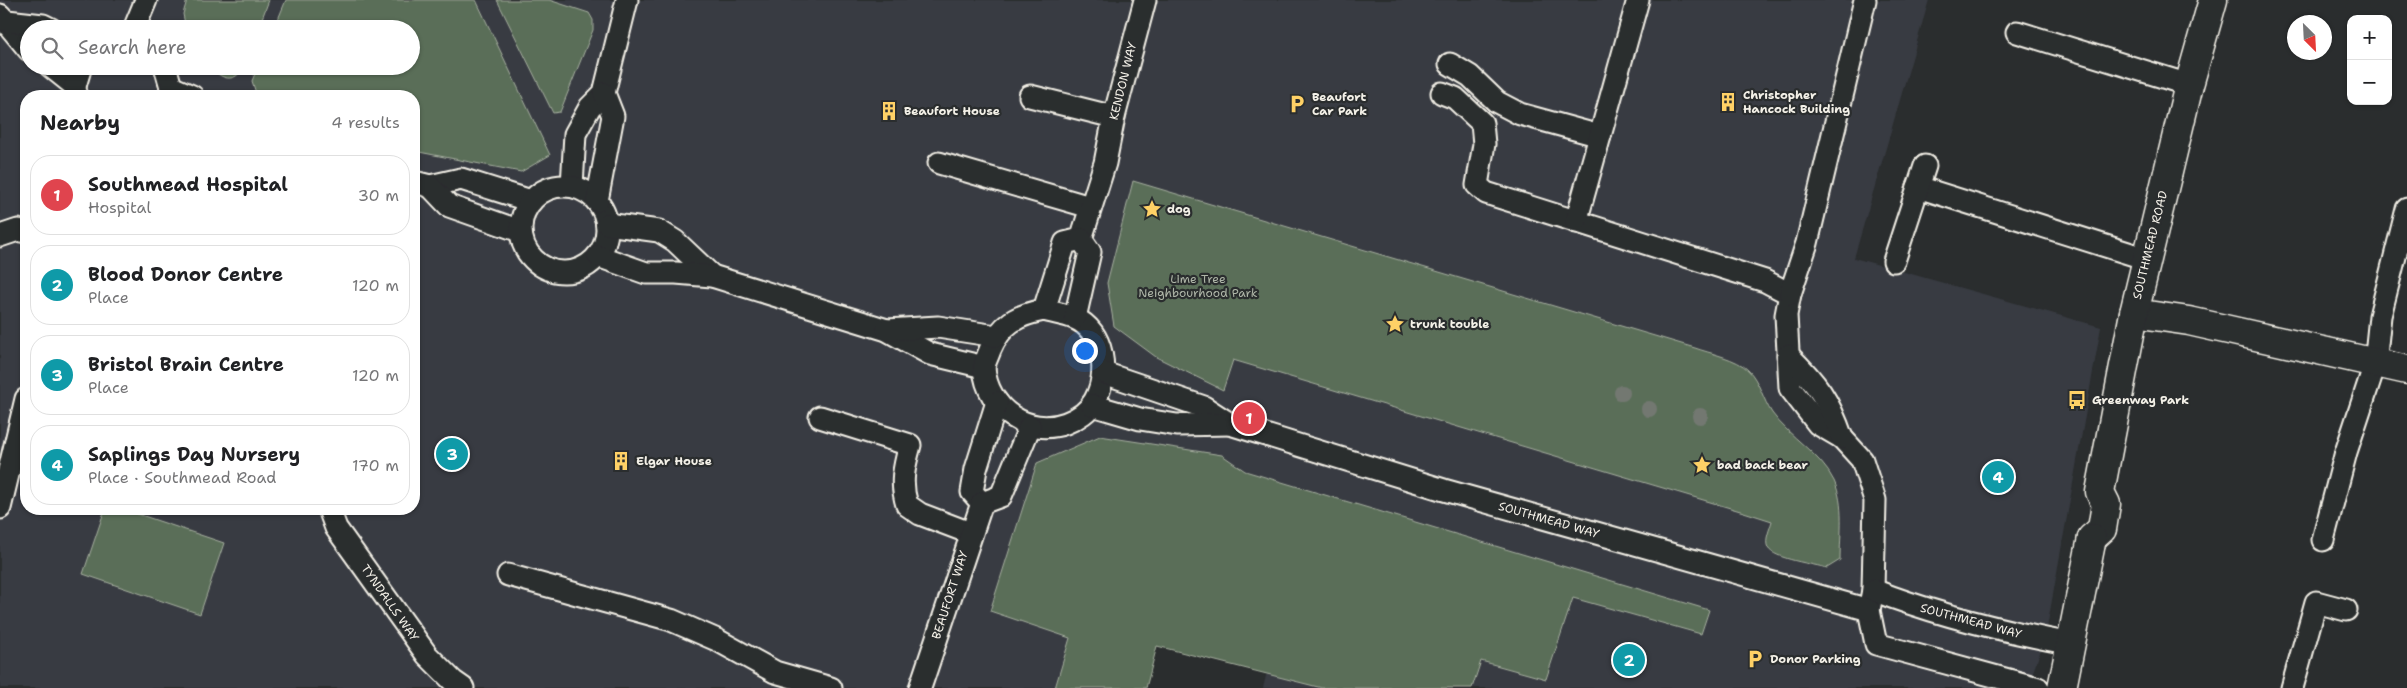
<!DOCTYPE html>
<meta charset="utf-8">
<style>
:root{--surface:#fff;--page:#f2f2f2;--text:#202124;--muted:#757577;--line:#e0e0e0;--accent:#847042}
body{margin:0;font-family:"Shantell Sans",sans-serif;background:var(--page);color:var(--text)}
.controls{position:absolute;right:15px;top:15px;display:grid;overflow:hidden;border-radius:10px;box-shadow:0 1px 4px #0004}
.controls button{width:45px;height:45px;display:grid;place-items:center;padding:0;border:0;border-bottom:1px solid var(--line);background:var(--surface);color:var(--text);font:25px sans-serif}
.compass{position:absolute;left:2287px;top:15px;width:45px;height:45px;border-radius:50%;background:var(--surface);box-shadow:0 1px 4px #0004;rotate:156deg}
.you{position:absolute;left:1084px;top:350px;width:18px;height:18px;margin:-12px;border:4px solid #fff;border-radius:50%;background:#1a73e8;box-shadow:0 0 0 8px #1a73e833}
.badge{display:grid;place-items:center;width:32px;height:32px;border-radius:50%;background:var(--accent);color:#fff;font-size:16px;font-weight:700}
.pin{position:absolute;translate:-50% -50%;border:2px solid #fff;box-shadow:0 1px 5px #0006}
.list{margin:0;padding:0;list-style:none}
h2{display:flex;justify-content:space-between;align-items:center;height:65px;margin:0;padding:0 20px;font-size:21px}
h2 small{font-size:16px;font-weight:400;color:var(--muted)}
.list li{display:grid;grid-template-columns:32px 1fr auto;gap:15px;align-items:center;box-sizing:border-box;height:80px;margin:0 10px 10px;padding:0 10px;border:1px solid var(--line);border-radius:20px}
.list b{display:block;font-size:19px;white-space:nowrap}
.list p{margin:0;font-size:16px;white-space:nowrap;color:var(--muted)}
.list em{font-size:16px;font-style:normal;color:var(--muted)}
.icon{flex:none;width:28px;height:28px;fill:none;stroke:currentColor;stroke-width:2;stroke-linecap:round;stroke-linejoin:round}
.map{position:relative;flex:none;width:2407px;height:688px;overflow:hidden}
.search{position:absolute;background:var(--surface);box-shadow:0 1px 4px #0004;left:20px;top:20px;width:400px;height:55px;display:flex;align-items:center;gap:12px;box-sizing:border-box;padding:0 18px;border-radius:28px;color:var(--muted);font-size:19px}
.panel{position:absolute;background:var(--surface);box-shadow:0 1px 4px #0004;left:20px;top:90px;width:400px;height:425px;border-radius:20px}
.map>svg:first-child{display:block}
.built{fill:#383b42;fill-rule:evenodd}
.green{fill:#5a6e59;stroke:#a7b0a0}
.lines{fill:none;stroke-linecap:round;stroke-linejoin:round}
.lane-casing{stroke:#f4f1e8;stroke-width:25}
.street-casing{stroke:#f4f1e8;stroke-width:31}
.secondary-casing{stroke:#f4f1e8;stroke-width:31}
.lane{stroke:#2a2d2e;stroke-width:21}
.street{stroke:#2a2d2e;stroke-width:28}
.secondary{stroke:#2a2d2e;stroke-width:28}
.tree{fill:#737871}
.labels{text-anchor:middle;stroke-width:4.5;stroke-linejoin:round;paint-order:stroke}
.street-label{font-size:12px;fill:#f4f1e8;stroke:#2a2d2e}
.poi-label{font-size:12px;font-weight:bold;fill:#f4f1e8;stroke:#2a2d2e;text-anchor:start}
.park-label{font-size:12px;fill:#afb6a8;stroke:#2a2d2e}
</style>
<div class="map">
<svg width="2407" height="688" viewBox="0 0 2407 688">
<rect width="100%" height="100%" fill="#2a2d2e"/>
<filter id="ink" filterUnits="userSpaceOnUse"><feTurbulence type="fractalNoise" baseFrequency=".02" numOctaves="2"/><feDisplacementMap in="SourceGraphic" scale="10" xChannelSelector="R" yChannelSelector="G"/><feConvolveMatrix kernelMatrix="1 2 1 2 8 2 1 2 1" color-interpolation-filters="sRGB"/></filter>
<g filter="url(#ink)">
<!-- built -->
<path class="built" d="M0,0H1929L1854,258L2101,327L2045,639L2027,688H1263L1267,672L1157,646L1146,688H0ZM29,29H411V66H29ZM26,96H414V509H26Z"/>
<!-- green -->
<g class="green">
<path d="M187,0H269L258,29H186L183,14Z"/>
<path d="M286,0H476L550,155L521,172L414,151V96H257L252,81L258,66H411V29H274Z"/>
<path d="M497,0H549L589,13L593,20V30L560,112L553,113Z"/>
<path d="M210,66H244C235,85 220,79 210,66Z"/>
<path d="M1133,181L1695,348C1709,353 1738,359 1748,370C1759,380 1763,400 1772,413C1789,437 1821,454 1834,481C1845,505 1840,534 1840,560L1827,568C1814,564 1774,559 1768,548C1764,540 1770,529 1772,521L1747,513L1233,360L1223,390L1156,357L1114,326L1107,283Z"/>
<path d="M1100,436L1222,455L1245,471L1709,610L1701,634L1573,598L1546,679L1481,661L1472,688H1322L1157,646L1146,688H1055L1070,638L990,611L1037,463Z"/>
<path d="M105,509H123L224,543L200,614L83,574Z"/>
</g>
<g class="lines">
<!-- lane casing -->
<g class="lane-casing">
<g id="lane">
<path d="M0,15L29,50"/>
<path d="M7,21L43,25L51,29"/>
<path d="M134,29L146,0"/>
<path d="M2017,32L2189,85"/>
<path d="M1450,64L1470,76L1497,102L1520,114L1600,136"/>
<path d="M50,66L75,86"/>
<path d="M165,66L171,87L170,96"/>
<path d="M171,87L192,96"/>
<path d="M1442,93L1455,98L1482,123L1484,144L1477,185L1486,193L1765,281L1790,294L1786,315L1790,388L1818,424L1842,438L1862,460L1875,500L1873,590L1869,610L1876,644L2038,688"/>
<path d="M76,96L75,86L81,66"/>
<path d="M1030,96L1114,117"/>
<path d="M939,163L1090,207"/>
<path d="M414,182L430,186L461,179L531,201"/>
<path d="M430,186L449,206L520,231"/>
<path d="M572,186L575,134L590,107L604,93L627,0"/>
<circle cx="564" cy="229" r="43"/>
<path d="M1918,187L2147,259"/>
<path d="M597,201L613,116L604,93"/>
<path d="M1576,222L1638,0"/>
<path d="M607,224L659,231L675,241L712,276"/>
<path d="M0,236L18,230L26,232"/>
<path d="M1081,239L1105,163L1114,117L1145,0"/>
<path d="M598,256L646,273H676L712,276L887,330L930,354L984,367"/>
<path d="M1894,261L1925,166"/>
<path d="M1790,294L1807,243L1865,0"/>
<path d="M1044,310C1054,313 1065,314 1074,318C1105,331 1109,374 1095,400C1089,411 1077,419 1066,423C1028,437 987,409 984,368C984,363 988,356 990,350C1001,324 1017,315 1044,310Z"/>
<path d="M1044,310L1065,243L1081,239"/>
<path d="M1075,318L1090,252L1081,239"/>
<path d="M887,330L938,327L996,336"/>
<path d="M1788,355C1817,383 1829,400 1842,438"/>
<path d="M1104,373L1204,407L1230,424L1444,490L1869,610"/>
<path d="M1092,405L1140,419L1177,425L1230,424"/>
<path d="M820,417L910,445C904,467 900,483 907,505L920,514L970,533"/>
<path d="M982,503L972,492L976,469L997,402"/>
<path d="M982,503L1001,496L1030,426"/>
<path d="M0,508L26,399"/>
<path d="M329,509L336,528L427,655L453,681L463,688"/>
<path d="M2323,540L2346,452L2375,364L2380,316L2407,209"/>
<path d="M508,575L671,620L717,640L775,672L831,688"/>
<path d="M1873,590C1937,615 2003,631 2071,644"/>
<path d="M920,688L982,503"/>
<path d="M2292,688L2316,602L2346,610"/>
</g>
</g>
<!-- street casing -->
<g class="street-casing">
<path id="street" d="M2134,313L2189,321L2407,370"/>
</g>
<!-- secondary casing -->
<g class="secondary-casing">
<g id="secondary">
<path d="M2092,538L2102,529L2106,504L2100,492L2134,313L2189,85L2213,0"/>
<path d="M2062,688L2092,538"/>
</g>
</g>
<!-- lane -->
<use href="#lane" class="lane"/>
<!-- street -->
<use href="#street" class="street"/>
<!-- secondary -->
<use href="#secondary" class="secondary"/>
</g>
<!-- trees -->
<g class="tree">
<circle cx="1622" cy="393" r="8"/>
<circle cx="1649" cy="409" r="8"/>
<circle cx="1700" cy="416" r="8"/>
</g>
</g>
<!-- icons -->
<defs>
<g id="building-bare" transform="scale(1.5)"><path d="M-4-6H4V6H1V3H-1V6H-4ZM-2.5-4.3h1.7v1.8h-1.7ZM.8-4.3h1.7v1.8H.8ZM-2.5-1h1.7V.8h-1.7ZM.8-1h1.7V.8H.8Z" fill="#ffd166" stroke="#2a2d2e" stroke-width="2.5" paint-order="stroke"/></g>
<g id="parking-bare" transform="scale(1.5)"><path d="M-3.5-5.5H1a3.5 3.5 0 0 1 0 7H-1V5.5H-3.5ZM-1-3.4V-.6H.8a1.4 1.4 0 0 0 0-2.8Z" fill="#ffd166" stroke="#2a2d2e" stroke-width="2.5" paint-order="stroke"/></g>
<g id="sight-bare" transform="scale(1.5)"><path d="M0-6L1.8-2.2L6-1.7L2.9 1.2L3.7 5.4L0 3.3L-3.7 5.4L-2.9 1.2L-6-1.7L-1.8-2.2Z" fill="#ffd166" stroke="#2a2d2e" stroke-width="2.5" paint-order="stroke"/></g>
<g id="bus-bare" transform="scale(1.5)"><path d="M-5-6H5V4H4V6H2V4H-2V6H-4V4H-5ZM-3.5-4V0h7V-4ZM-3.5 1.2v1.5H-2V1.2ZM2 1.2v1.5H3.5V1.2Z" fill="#ffd166" stroke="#2a2d2e" stroke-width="2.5" paint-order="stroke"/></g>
</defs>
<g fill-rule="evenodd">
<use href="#building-bare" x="1728" y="102"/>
<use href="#parking-bare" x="1297" y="104"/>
<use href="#building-bare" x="889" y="111"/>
<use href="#sight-bare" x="1152" y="209"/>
<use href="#sight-bare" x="1395" y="324"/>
<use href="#bus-bare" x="2077" y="400"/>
<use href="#building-bare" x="621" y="461"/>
<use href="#sight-bare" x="1702" y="465"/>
<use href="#parking-bare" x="1755" y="659"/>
</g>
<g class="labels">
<!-- street labels -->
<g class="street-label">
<text transform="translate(1123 81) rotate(-76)" y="4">KENDON WAY</text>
<text transform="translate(2150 245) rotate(-76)" y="4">SOUTHMEAD ROAD</text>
<text transform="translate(1549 520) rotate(16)" y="4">SOUTHMEAD WAY</text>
<text transform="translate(950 595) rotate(-72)" y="4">BEAUFORT WAY</text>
<text transform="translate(390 603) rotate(55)" y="4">TYNDALLS WAY</text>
<text transform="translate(1971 621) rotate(15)" y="4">SOUTHMEAD WAY</text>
</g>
<!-- poi labels -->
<g class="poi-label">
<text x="1743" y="99">Christopher<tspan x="1743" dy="14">Hancock Building</tspan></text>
<text x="1312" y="101">Beaufort<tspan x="1312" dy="14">Car Park</tspan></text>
<text x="904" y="115">Beaufort House</text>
<text x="1167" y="213">dog</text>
<text x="1410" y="328">trunk touble</text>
<text x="2092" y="404">Greenway Park</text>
<text x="636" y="465">Elgar House</text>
<text x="1717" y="469">bad back bear</text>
<text x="1770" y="663">Donor Parking</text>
</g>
<!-- park labels -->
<g class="park-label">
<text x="1198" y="283">Lime Tree<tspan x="1198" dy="14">Neighbourhood Park</tspan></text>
</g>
</g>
</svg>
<div class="controls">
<button>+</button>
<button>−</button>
</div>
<svg class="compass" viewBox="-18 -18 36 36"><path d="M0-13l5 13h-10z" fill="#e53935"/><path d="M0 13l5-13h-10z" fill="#757577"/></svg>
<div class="you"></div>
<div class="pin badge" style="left:1249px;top:418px;background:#e0444e">1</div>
<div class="pin badge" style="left:1629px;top:660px;background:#0f9aa8">2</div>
<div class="pin badge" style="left:452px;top:454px;background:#0f9aa8">3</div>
<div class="pin badge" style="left:1998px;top:477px;background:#0f9aa8">4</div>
<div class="search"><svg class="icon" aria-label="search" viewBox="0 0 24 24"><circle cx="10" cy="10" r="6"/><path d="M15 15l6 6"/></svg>Search here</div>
<section class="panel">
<h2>Nearby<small>4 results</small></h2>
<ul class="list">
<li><span class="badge" style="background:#e0444e">1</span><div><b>Southmead Hospital</b><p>Hospital</p></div><em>30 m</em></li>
<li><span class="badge" style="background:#0f9aa8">2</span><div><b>Blood Donor Centre</b><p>Place</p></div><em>120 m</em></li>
<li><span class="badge" style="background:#0f9aa8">3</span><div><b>Bristol Brain Centre</b><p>Place</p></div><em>120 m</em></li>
<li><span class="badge" style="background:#0f9aa8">4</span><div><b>Saplings Day Nursery</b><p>Place · Southmead Road</p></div><em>170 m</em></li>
</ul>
</section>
</div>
